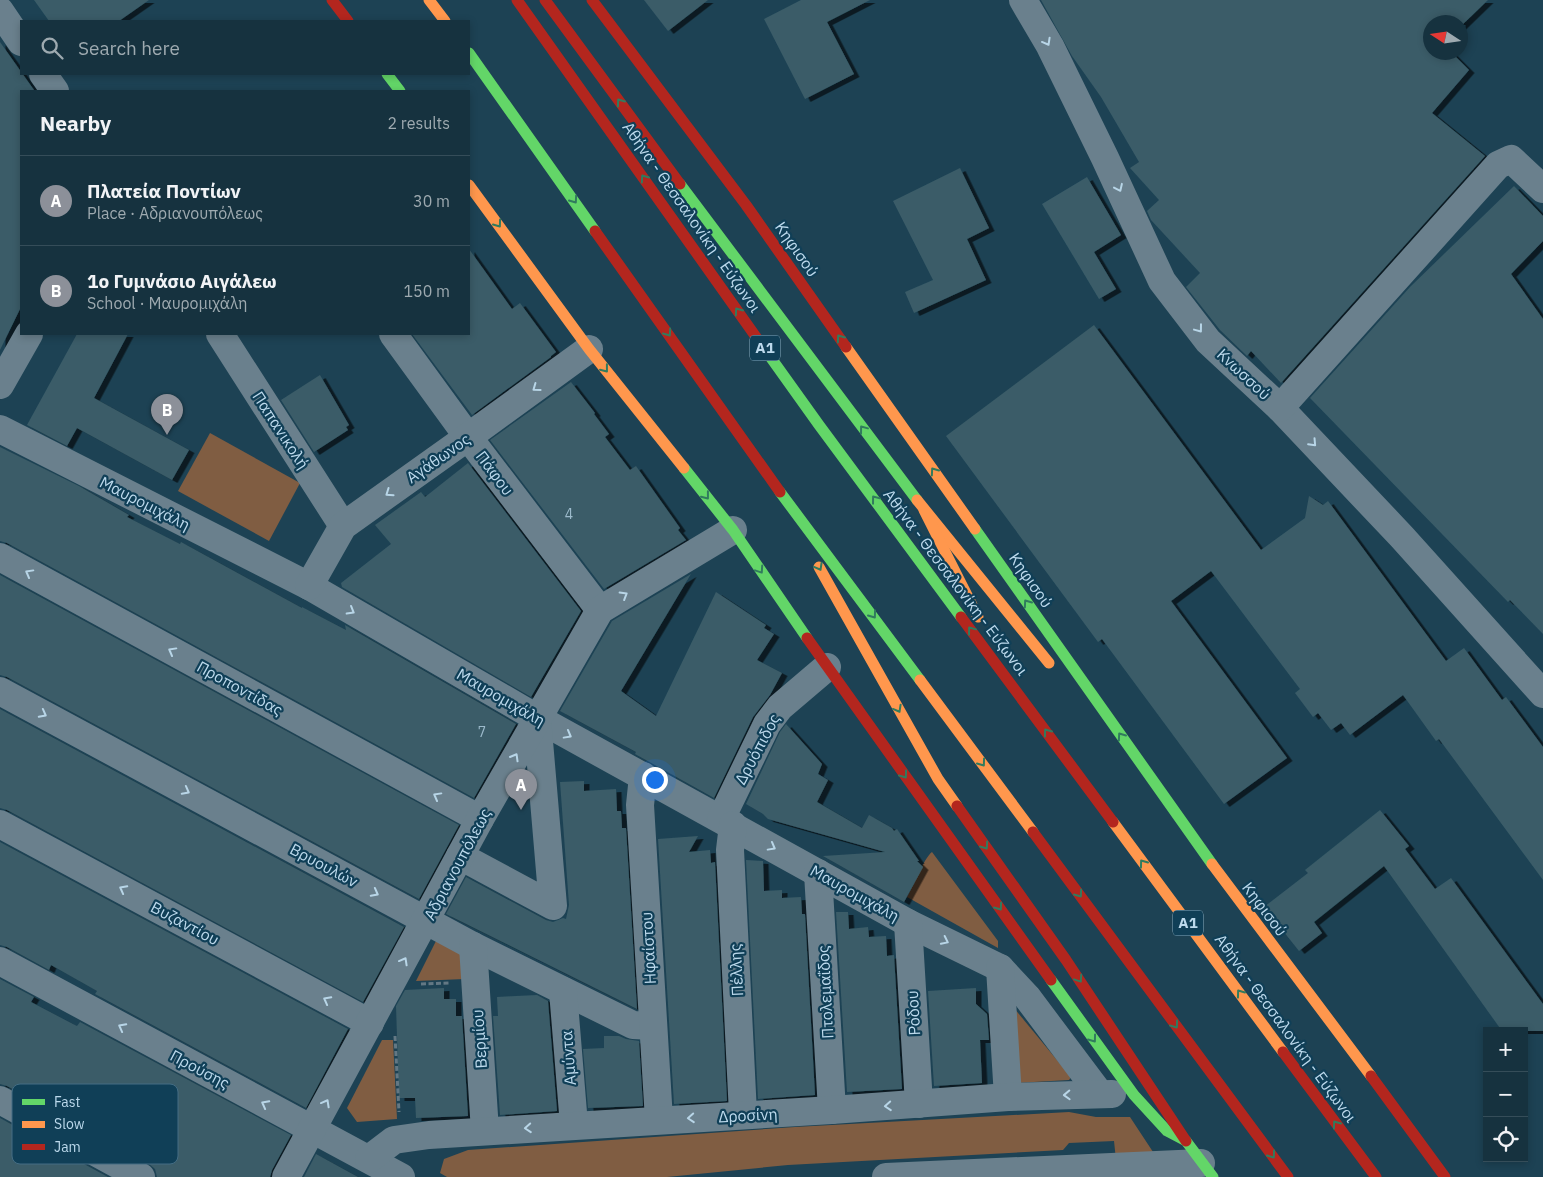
<!DOCTYPE html>
<meta charset="utf-8">
<style>
:root{--surface:#16323f;--page:#1f3a46;--text:#f1f3f6;--muted:#9eaab0;--line:#354d59;--accent:#8c9099}
body{margin:0;font-family:"IBM Plex Sans",sans-serif;background:var(--page);color:var(--text)}
.controls{position:absolute;right:15px;bottom:15px;display:grid;overflow:hidden;border-radius:0px;box-shadow:0 2px 8px #0003}
.controls button{width:45px;height:45px;display:grid;place-items:center;padding:0;border:0;border-bottom:1px solid var(--line);background:var(--surface);color:var(--text);font:25px sans-serif}
.compass{position:absolute;left:1423px;top:15px;width:45px;height:45px;border-radius:50%;background:var(--surface);box-shadow:0 2px 8px #0003;rotate:282deg}
.you{position:absolute;left:654px;top:779px;width:18px;height:18px;margin:-12px;border:4px solid #fff;border-radius:50%;background:#1a73e8;box-shadow:0 0 0 8px #1a73e833}
.badge{display:grid;place-items:center;width:32px;height:32px;border-radius:50%;background:var(--accent);color:#fff;font-size:16px;font-weight:700}
.pin{position:absolute;translate:-50% -41px;filter:drop-shadow(0 1px 2px #0008)}
.pin::after{content:'';position:absolute;top:26px;width:18px;height:15px;background:inherit;clip-path:polygon(0 0,100% 0,50% 100%)}
.list{margin:0;padding:0;list-style:none}
h2{display:flex;justify-content:space-between;align-items:center;height:65px;margin:0;padding:0 20px;font-size:21px}
h2 small{font-size:16px;font-weight:400;color:var(--muted)}
.list li{display:grid;grid-template-columns:32px 1fr auto;gap:15px;align-items:center;box-sizing:border-box;height:90px;padding:0 20px;border-top:1px solid var(--line)}
.list b{display:block;font-size:19px;white-space:nowrap}
.list p{margin:0;font-size:16px;white-space:nowrap;color:var(--muted)}
.list em{font-size:16px;font-style:normal;color:var(--muted)}
.icon{flex:none;width:28px;height:28px;fill:none;stroke:currentColor;stroke-width:2;stroke-linecap:round;stroke-linejoin:round}
.map{position:relative;flex:none;width:1543px;height:1177px;overflow:hidden}
.search{position:absolute;background:var(--surface);box-shadow:0 2px 8px #0003;left:20px;top:20px;width:450px;height:55px;display:flex;align-items:center;gap:12px;box-sizing:border-box;padding:0 18px;border-radius:0px;color:var(--muted);font-size:19px}
.panel{position:absolute;background:var(--surface);box-shadow:0 2px 8px #0003;left:20px;top:90px;width:450px;height:245px;border-radius:0px}
.map>svg:first-child{display:block}
.green{fill:#805d42}
.building{fill:#3a5c68;filter:url(#shadow)}
.lines{fill:none;stroke-linecap:round;stroke-linejoin:round}
.path{stroke:#637884;stroke-width:3;stroke-dasharray:5 2.5;stroke-linecap:butt}
.street{stroke:#6a808d;stroke-width:28}
.fast{stroke:#63d668;stroke-width:11}
.slow{stroke:#ff974d;stroke-width:11}
.jam{stroke:#b3261e;stroke-width:11}
.oneway{stroke:#b8d5e7}
.oneway2{stroke:#317b5e}
.labels{text-anchor:middle;stroke-width:4.5;stroke-linejoin:round;paint-order:stroke}
.number-label{font-size:14px;fill:#9cbacb}
.shield{fill:#103f57;stroke:#88abbf;stroke-width:1}
.shield-label{font-size:15px;font-weight:bold;fill:#bcd9ec}
.street-label{font-size:16px;fill:#bcd9ec;stroke:#103f57}
.key{fill:#103f57;stroke:#446d84;stroke-width:1}
.key-label{font-size:14px;fill:#bcd9ec}
</style>
<div class="map">
<svg width="1543" height="1177" viewBox="0 0 1543 1177">
<defs>
<filter id="shadow"><feDropShadow dx="5.5" dy="3" stdDeviation="0" flood-color="#0009"/></filter>
</defs>
<rect width="100%" height="100%" fill="#1d4254"/>
<!-- green -->
<g class="green">
<path d="M210,433L300,483L269,541L178,491Z"/>
<path d="M932,852L998,941V948L907,897C913,886 924,858 932,852Z"/>
<path d="M436,941L463,951L465,979L416,981Z"/>
<path d="M1009,1002L1071,1077L1069,1080L1015,1083Z"/>
<path d="M382,1040H393L397,1119L357,1122L347,1108Z"/>
<path d="M1069,1112L1096,1117H1130L1157,1158L1116,1160L1114,1141L1069,1143L1063,1150L788,1165L667,1177H447L440,1173L444,1159L468,1150L795,1127Z"/>
</g>
<!-- building -->
<g class="building">
<path d="M34,0H149L119,21H49Z"/>
<path d="M644,0H708L668,31Z"/>
<path d="M801,0H870L827,22L854,74L805,99L764,19Z"/>
<path d="M1041,0H1488L1460,27V22H1430V52H1451L1469,70L1432,113L1485,156L1281,383L1251,351L1247,356L1220,330L1186,287L1200,273L1151,220L1147,211L1159,200L1130,168L1139,162L1101,97L1072,56Z"/>
<path d="M0,42L34,90L21,91V307L0,350Z"/>
<path d="M960,168L989,228L967,239L986,280L914,313L905,292L933,280L893,201Z"/>
<path d="M1087,177L1121,235L1094,252L1116,289L1099,299L1042,204Z"/>
<path d="M1514,186L1543,216V241L1511,274L1543,319V634L1510,600L1508,602L1310,398L1410,287Z"/>
<path d="M469,249L512,309L520,303L556,352L551,356V357L472,415L412,334H469Z"/>
<path d="M1094,325L1261,550L1305,518L1309,496L1323,505L1328,501L1446,661L1464,648L1502,700L1506,697L1543,747V880L1439,739L1436,741L1403,695L1350,735L1341,723L1331,730L1318,713L1313,717L1295,693L1300,689L1211,571L1171,601L1287,758L1224,804L1102,639L1098,642L946,436Z"/>
<path d="M77,334H128L94,398L189,450L172,480L77,428L67,446L27,425Z"/>
<path d="M320,375L349,425L346,427L348,430L314,452L281,400Z"/>
<path d="M571,382L595,413L594,414L609,434L605,437L630,470L636,466L680,528L678,530L686,540L604,589L490,440Z"/>
<path d="M0,447L79,486L129,515L127,517L180,544L181,542L302,608V607L346,630L345,625L516,724L474,798L7,543L0,541Z"/>
<path d="M468,463L581,611L531,697L342,587L341,583L391,544L375,525L421,492L425,497Z"/>
<path d="M691,574L621,691L656,716L716,592L766,625L764,628L774,634L757,660L782,673L770,695L753,717L714,798L635,754L636,752L560,711L612,621Z"/>
<path d="M0,575L459,825L419,899L7,677L0,675Z"/>
<path d="M0,709L404,927L363,1002L7,810L0,808Z"/>
<path d="M786,724L822,764L818,774L828,780L817,802L862,828L869,815L892,828L894,831L897,829L919,861H917L923,867L904,902L823,856L885,852L768,819L763,814L746,804L780,732Z"/>
<path d="M584,781V791L616,789L617,811H621L622,828H626L637,1009L446,914L466,877L546,920L553,922L563,918L566,919L569,905L560,782Z"/>
<path d="M1380,810L1409,846L1405,849L1435,889L1451,878L1543,1004V1031H1502L1384,866L1314,922L1322,933L1299,951L1264,907L1308,873L1305,870Z"/>
<path d="M698,836L689,852L710,850L711,863L715,862L727,1101L674,1104L658,839Z"/>
<path d="M0,842L348,1029L306,1108L95,994L97,991L51,965L49,970L7,947L0,945Z"/>
<path d="M746,860L763,861L764,891L782,890V898L801,897L802,914H805L815,1095L758,1099Z"/>
<path d="M836,912H848L849,929L868,927L869,937L886,936L887,956L894,955L902,1089L847,1092Z"/>
<path d="M0,979L34,997L31,1002L73,1024L77,1026L80,1022L291,1135L272,1170L270,1177H157L155,1169L148,1163L7,1086L0,1084Z"/>
<path d="M444,988V999H456V1016H462L468,1116L416,1118L415,1098H399L396,1006L405,990Z"/>
<path d="M976,988V1004L987,1014L989,1040H980L982,1083L934,1086L928,991Z"/>
<path d="M537,995L548,1001L557,1111L500,1115L493,1016H498L497,997Z"/>
<path d="M604,1036H619L626,1039L639,1041L643,1106L588,1108L583,1049L604,1048Z"/>
<path d="M0,1118L108,1177H0Z"/>
<path d="M316,1154L358,1177H304Z"/>
</g>
<g class="lines">
<!-- path -->
<g class="path">
<path d="M421,984L449,983"/>
<path d="M395,1036L399,1112"/>
</g>
<!-- street -->
<g class="street">
<path d="M1023,0L1050,46L1105,158L1162,281L1208,341L1280,408L1402,537L1543,694"/>
<path d="M0,11L21,42"/>
<path d="M43,74L55,91"/>
<path d="M220,334L343,526"/>
<path d="M393,334L468,437L600,610"/>
<path d="M0,385L29,334"/>
<path d="M1280,408L1498,165L1511,159L1543,189"/>
<path d="M0,429L309,586L537,718L908,923L1000,968L1027,997L1099,1093"/>
<path d="M0,557L480,819"/>
<path d="M309,586L343,526L468,437L589,349"/>
<path d="M0,691L473,946L633,1025L653,1026"/>
<path d="M643,776L640,805L659,1120"/>
<path d="M721,819L767,724L780,707L827,667"/>
<path d="M0,824L370,1023"/>
<path d="M733,825L730,850L743,1114"/>
<path d="M460,856L553,906L537,718"/>
<path d="M818,873L832,1110"/>
<path d="M908,923L919,1104"/>
<path d="M473,946L485,1131"/>
<path d="M0,961L401,1177"/>
<path d="M1000,968L1008,1097"/>
<path d="M563,991L574,1125"/>
<path d="M0,1100L141,1177"/>
<path d="M369,1159L394,1140L429,1135L832,1110L1008,1097L1112,1094"/>
<path d="M286,1177L480,819L600,610L733,530"/>
<path d="M886,1177L1201,1163"/>
</g>
<!-- fast -->
<g class="fast">
<path d="M469,53L595,231"/>
<path d="M387,74L400,91"/>
<path d="M680,184L917,500"/>
<path d="M766,351L819,425L961,617"/>
<path d="M684,468L733,530L807,638"/>
<path d="M780,492L920,680"/>
<path d="M975,529L1212,864"/>
<path d="M1051,980L1134,1095L1167,1131L1186,1141L1213,1177"/>
</g>
<!-- slow -->
<g class="slow">
<path d="M429,0L445,21"/>
<path d="M469,185L589,349L684,468"/>
<path d="M846,347L975,529"/>
<path d="M917,500L1049,663"/>
<path d="M924,510L978,617"/>
<path d="M819,567L938,779L957,806"/>
<path d="M920,680L1033,832"/>
<path d="M1113,822L1283,1052"/>
<path d="M1212,864L1371,1076"/>
</g>
<!-- jam -->
<g class="jam">
<path d="M332,0L348,21"/>
<path d="M517,0L766,351"/>
<path d="M545,0L680,184"/>
<path d="M592,0L746,205L846,347"/>
<path d="M595,231L780,492"/>
<path d="M961,617L1113,822"/>
<path d="M807,638L1051,980"/>
<path d="M957,806L1066,960L1186,1141"/>
<path d="M1033,832L1288,1177"/>
<path d="M1283,1052L1376,1177"/>
<path d="M1371,1076L1445,1177"/>
</g>
</g>
<!-- one-way arrows -->
<defs><path id="oneway-chevron" d="M-2-3.5L2.5 0L-2 3.5" fill="none" stroke-width="1.6" stroke-linecap="round" stroke-linejoin="round" transform="scale(1.25)"/></defs>
<g class="oneway">
<use href="#oneway-chevron" transform="translate(1047 42) rotate(61)"/>
<use href="#oneway-chevron" transform="translate(1119 188) rotate(65)"/>
<use href="#oneway-chevron" transform="translate(1199 329) rotate(53)"/>
<use href="#oneway-chevron" transform="translate(536 388) rotate(144)"/>
<use href="#oneway-chevron" transform="translate(1313 443) rotate(47)"/>
<use href="#oneway-chevron" transform="translate(389 493) rotate(145)"/>
<use href="#oneway-chevron" transform="translate(29 573) rotate(-151)"/>
<use href="#oneway-chevron" transform="translate(624 595) rotate(-31)"/>
<use href="#oneway-chevron" transform="translate(351 611) rotate(30)"/>
<use href="#oneway-chevron" transform="translate(172 651) rotate(-151)"/>
<use href="#oneway-chevron" transform="translate(43 714) rotate(28)"/>
<use href="#oneway-chevron" transform="translate(568 735) rotate(29)"/>
<use href="#oneway-chevron" transform="translate(515 757) rotate(-60)"/>
<use href="#oneway-chevron" transform="translate(186 791) rotate(28)"/>
<use href="#oneway-chevron" transform="translate(437 796) rotate(-151)"/>
<use href="#oneway-chevron" transform="translate(772 847) rotate(29)"/>
<use href="#oneway-chevron" transform="translate(123 889) rotate(-152)"/>
<use href="#oneway-chevron" transform="translate(375 893) rotate(28)"/>
<use href="#oneway-chevron" transform="translate(945 941) rotate(26)"/>
<use href="#oneway-chevron" transform="translate(404 961) rotate(-61)"/>
<use href="#oneway-chevron" transform="translate(327 1000) rotate(-152)"/>
<use href="#oneway-chevron" transform="translate(122 1027) rotate(-152)"/>
<use href="#oneway-chevron" transform="translate(1067 1095) rotate(178)"/>
<use href="#oneway-chevron" transform="translate(326 1103) rotate(-61)"/>
<use href="#oneway-chevron" transform="translate(265 1104) rotate(-152)"/>
<use href="#oneway-chevron" transform="translate(888 1106) rotate(176)"/>
<use href="#oneway-chevron" transform="translate(691 1118) rotate(176)"/>
<use href="#oneway-chevron" transform="translate(528 1128) rotate(176)"/>
</g>
<g class="oneway2">
<use href="#oneway-chevron" transform="translate(620 102) rotate(-126)"/>
<use href="#oneway-chevron" transform="translate(644 178) rotate(-125)"/>
<use href="#oneway-chevron" transform="translate(574 200) rotate(55)"/>
<use href="#oneway-chevron" transform="translate(498 224) rotate(54)"/>
<use href="#oneway-chevron" transform="translate(738 311) rotate(-125)"/>
<use href="#oneway-chevron" transform="translate(668 333) rotate(55)"/>
<use href="#oneway-chevron" transform="translate(840 338) rotate(-125)"/>
<use href="#oneway-chevron" transform="translate(605 369) rotate(52)"/>
<use href="#oneway-chevron" transform="translate(863 429) rotate(-127)"/>
<use href="#oneway-chevron" transform="translate(934 471) rotate(-125)"/>
<use href="#oneway-chevron" transform="translate(706 496) rotate(52)"/>
<use href="#oneway-chevron" transform="translate(875 499) rotate(-127)"/>
<use href="#oneway-chevron" transform="translate(819 567) rotate(61)"/>
<use href="#oneway-chevron" transform="translate(760 570) rotate(56)"/>
<use href="#oneway-chevron" transform="translate(1027 603) rotate(-125)"/>
<use href="#oneway-chevron" transform="translate(873 615) rotate(54)"/>
<use href="#oneway-chevron" transform="translate(971 630) rotate(-127)"/>
<use href="#oneway-chevron" transform="translate(898 709) rotate(61)"/>
<use href="#oneway-chevron" transform="translate(1047 732) rotate(-126)"/>
<use href="#oneway-chevron" transform="translate(1121 736) rotate(-125)"/>
<use href="#oneway-chevron" transform="translate(982 763) rotate(54)"/>
<use href="#oneway-chevron" transform="translate(904 775) rotate(54)"/>
<use href="#oneway-chevron" transform="translate(985 846) rotate(55)"/>
<use href="#oneway-chevron" transform="translate(1143 863) rotate(-126)"/>
<use href="#oneway-chevron" transform="translate(1079 894) rotate(54)"/>
<use href="#oneway-chevron" transform="translate(999 907) rotate(54)"/>
<use href="#oneway-chevron" transform="translate(1079 979) rotate(56)"/>
<use href="#oneway-chevron" transform="translate(1240 993) rotate(-126)"/>
<use href="#oneway-chevron" transform="translate(1175 1025) rotate(54)"/>
<use href="#oneway-chevron" transform="translate(1093 1039) rotate(54)"/>
<use href="#oneway-chevron" transform="translate(1336 1124) rotate(-126)"/>
<use href="#oneway-chevron" transform="translate(1272 1155) rotate(54)"/>
</g>
<g class="labels">
<!-- number labels -->
<g class="number-label">
<text x="569" y="519">4</text>
<text x="482" y="737">7</text>
</g>
<!-- shield labels -->
<g class="shield">
<rect x="750" y="335.5" width="30" height="25" rx="4"/>
<rect x="1173" y="910.5" width="30" height="25" rx="4"/>
</g>
<g class="shield-label">
<text x="765" y="353">Α1</text>
<text x="1188" y="928">Α1</text>
</g>
<!-- street labels -->
<g class="street-label">
<text transform="translate(692 217) rotate(55)" y="6">Αθήνα - Θεσσαλονίκη - Εύζωνοι</text>
<text transform="translate(797 249) rotate(55)" y="6">Κηφισού</text>
<text transform="translate(1244 374) rotate(43)" y="6">Κνωσσού</text>
<text transform="translate(281 430) rotate(57)" y="6">Παπανικολή</text>
<text transform="translate(438 458) rotate(-35)" y="6">Αγάθωνος</text>
<text transform="translate(495 473) rotate(53)" y="6">Πάφου</text>
<text transform="translate(145 503) rotate(27)" y="6">Μαυρομιχάλη</text>
<text transform="translate(1031 580) rotate(55)" y="6">Κηφισού</text>
<text transform="translate(956 582) rotate(53)" y="6">Αθήνα - Θεσσαλονίκη - Εύζωνοι</text>
<text transform="translate(240 688) rotate(29)" y="6">Προποντίδας</text>
<text transform="translate(501 697) rotate(30)" y="6">Μαυρομιχάλη</text>
<text transform="translate(757 749) rotate(-62)" y="6">Δρυόπιδος</text>
<text transform="translate(457 864) rotate(-62)" y="6">Αδριανουπόλεως</text>
<text transform="translate(324 865) rotate(28)" y="6">Βρυουλών</text>
<text transform="translate(855 893) rotate(29)" y="6">Μαυρομιχάλη</text>
<text transform="translate(1265 909) rotate(53)" y="6">Κηφισού</text>
<text transform="translate(185 923) rotate(28)" y="6">Βυζαντίου</text>
<text transform="translate(648 948) rotate(-93)" y="6">Ηφαίστου</text>
<text transform="translate(736 970) rotate(-93)" y="6">Πέλλης</text>
<text transform="translate(825 992) rotate(-93)" y="6">Πτολεμαΐδος</text>
<text transform="translate(913 1013) rotate(-93)" y="6">Ρόδου</text>
<text transform="translate(1286 1028) rotate(54)" y="6">Αθήνα - Θεσσαλονίκη - Εύζωνοι</text>
<text transform="translate(479 1039) rotate(-94)" y="6">Βερμίου</text>
<text transform="translate(568 1058) rotate(-94)" y="6">Αμύντα</text>
<text transform="translate(200 1069) rotate(28)" y="6">Προύσης</text>
<text transform="translate(748 1115) rotate(-3)" y="6">Δροσίνη</text>
</g>
</g>
<!-- legend -->
<rect x="12" y="1084" width="166" height="80" rx="8" class="key"/>
<rect x="22" y="1099" width="23" height="6" fill="#63d668"/>
<rect x="22" y="1121" width="23" height="7" fill="#ff974d"/>
<rect x="22" y="1144" width="23" height="6" fill="#b3261e"/>
<g class="key-label">
<text x="54" y="1107">Fast</text>
<text x="54" y="1129">Slow</text>
<text x="54" y="1152">Jam</text>
</g>
</svg>
<div class="controls">
<button>+</button>
<button>−</button>
<button><svg class="icon" aria-label="locate" viewBox="0 0 24 24"><circle cx="12" cy="12" r="6"/><path d="M12 2v4M12 18v4M2 12h4M18 12h4"/></svg></button>
</div>
<svg class="compass" viewBox="-18 -18 36 36"><path d="M0-13l5 13h-10z" fill="#e53935"/><path d="M0 13l5-13h-10z" fill="#9eaab0"/></svg>
<div class="you"></div>
<div class="pin badge" style="left:521px;top:810px">A</div>
<div class="pin badge" style="left:167px;top:435px">B</div>
<div class="search"><svg class="icon" aria-label="search" viewBox="0 0 24 24"><circle cx="10" cy="10" r="6"/><path d="M15 15l6 6"/></svg>Search here</div>
<section class="panel">
<h2>Nearby<small>2 results</small></h2>
<ul class="list">
<li><span class="badge">A</span><div><b>Πλατεία Ποντίων</b><p>Place · Αδριανουπόλεως</p></div><em>30 m</em></li>
<li><span class="badge">B</span><div><b>1ο Γυμνάσιο Αιγάλεω</b><p>School · Μαυρομιχάλη</p></div><em>150 m</em></li>
</ul>
</section>
</div>
